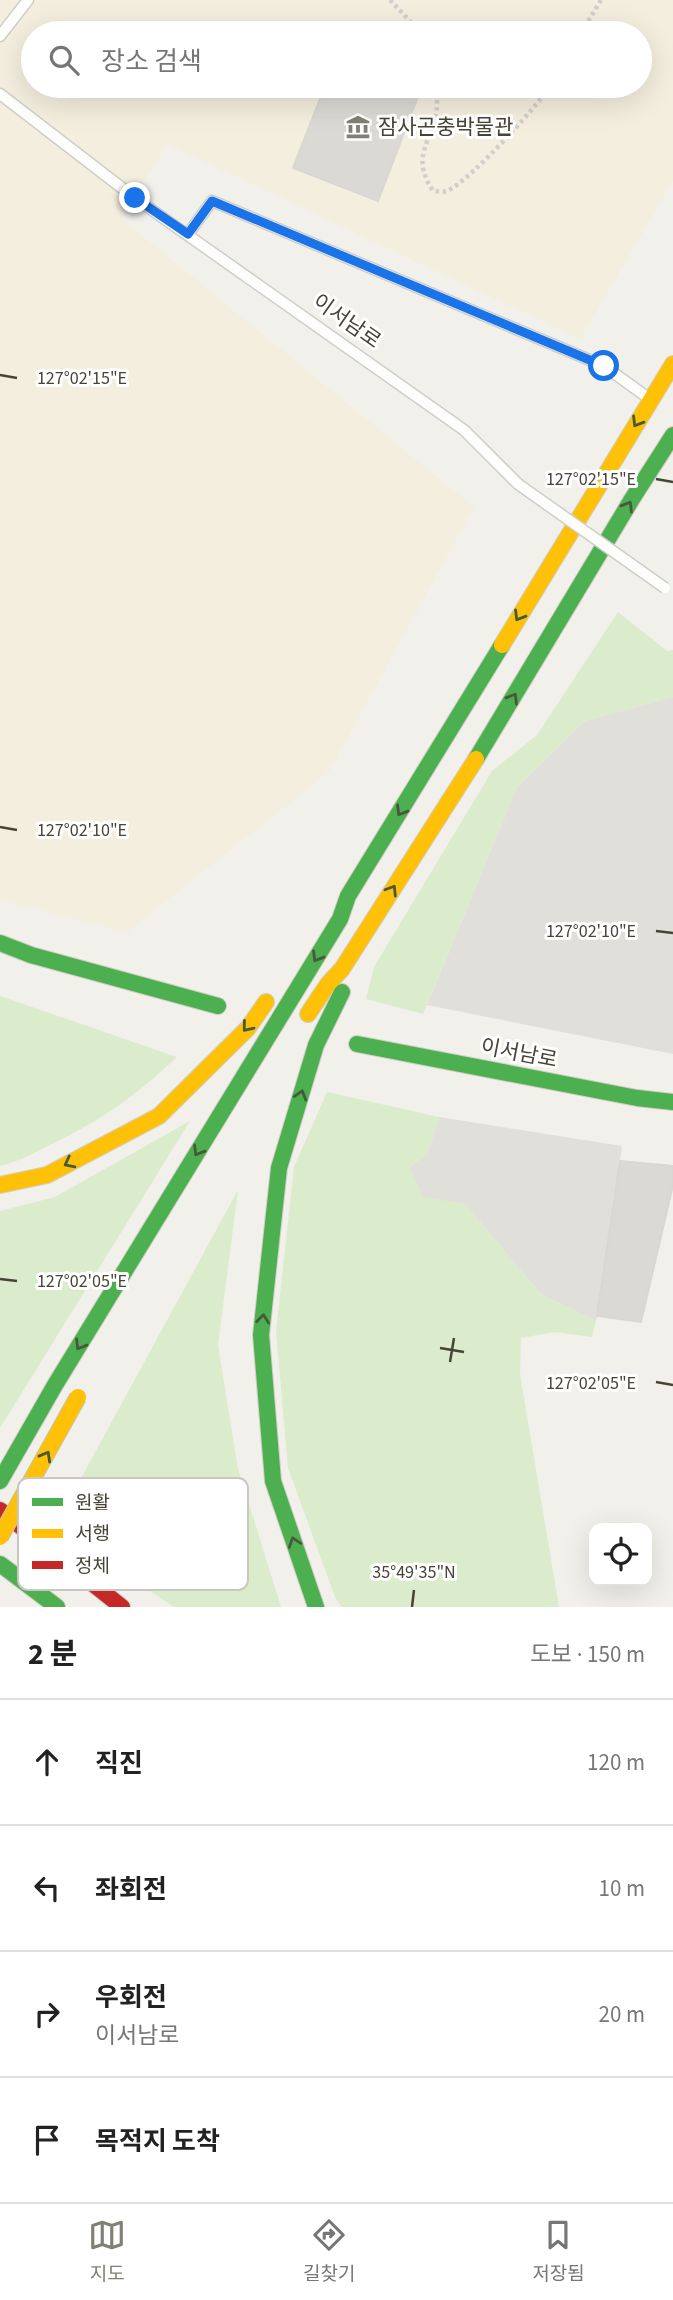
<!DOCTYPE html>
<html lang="ko">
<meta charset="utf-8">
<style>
:root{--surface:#fff;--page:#f6f6f6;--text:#222;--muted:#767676;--line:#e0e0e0;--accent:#828075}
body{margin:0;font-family:"Source Sans 3","Noto Sans KR",sans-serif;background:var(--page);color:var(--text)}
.controls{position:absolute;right:21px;bottom:21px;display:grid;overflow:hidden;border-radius:14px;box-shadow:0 7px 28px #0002}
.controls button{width:63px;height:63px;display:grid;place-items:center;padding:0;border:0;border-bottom:2px solid var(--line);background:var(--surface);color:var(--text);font:35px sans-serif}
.stop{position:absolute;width:21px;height:21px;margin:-16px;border:5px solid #1a73e8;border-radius:50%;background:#fff}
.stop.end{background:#1a73e8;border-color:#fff;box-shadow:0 2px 7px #0008}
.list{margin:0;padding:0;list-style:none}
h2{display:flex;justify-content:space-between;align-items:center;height:91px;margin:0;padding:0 28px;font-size:30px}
h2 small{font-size:23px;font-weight:400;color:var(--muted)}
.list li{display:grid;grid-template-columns:46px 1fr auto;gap:21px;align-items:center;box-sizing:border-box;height:126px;padding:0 28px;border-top:2px solid var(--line)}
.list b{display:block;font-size:26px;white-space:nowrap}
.list p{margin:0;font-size:23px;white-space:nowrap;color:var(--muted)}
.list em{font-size:23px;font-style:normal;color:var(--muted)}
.icon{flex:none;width:38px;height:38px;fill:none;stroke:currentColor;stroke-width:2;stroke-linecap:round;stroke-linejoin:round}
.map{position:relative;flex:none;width:673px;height:1607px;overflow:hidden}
.search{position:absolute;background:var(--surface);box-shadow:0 7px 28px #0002;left:21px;right:21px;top:21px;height:77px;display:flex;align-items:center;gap:18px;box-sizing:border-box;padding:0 24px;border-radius:38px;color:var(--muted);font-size:26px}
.sheet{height:595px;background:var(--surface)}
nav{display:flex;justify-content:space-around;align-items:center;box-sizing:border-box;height:98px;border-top:2px solid var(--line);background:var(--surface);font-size:19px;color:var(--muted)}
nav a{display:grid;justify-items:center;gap:4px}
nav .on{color:var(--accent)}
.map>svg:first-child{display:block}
.commercial{fill:#f4eede;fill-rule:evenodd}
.green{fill:#daeccb}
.parking{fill:#e0dfda}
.building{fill:#dbd9d3;stroke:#d9d7d1;stroke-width:2}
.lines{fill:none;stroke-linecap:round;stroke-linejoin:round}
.lane-casing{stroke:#cfcec8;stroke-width:13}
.fast-casing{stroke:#d0cec2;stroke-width:18}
.slow-casing{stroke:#d0cec2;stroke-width:18}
.jam-casing{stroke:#d0cec2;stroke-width:18}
.path{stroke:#d2cfcb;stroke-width:4.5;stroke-dasharray:3.5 3.5;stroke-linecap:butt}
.lane{stroke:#fdfdfc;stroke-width:10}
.fast{stroke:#4caf50;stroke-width:16}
.slow{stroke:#ffc107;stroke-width:16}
.jam{stroke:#c62828;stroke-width:16}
.lane-bridge-casing{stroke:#cfcec8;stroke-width:13;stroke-linecap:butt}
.slow-bridge-casing{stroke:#c9c1a6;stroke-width:18;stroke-linecap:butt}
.lane-bridge{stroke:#fdfdfc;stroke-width:10}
.slow-bridge{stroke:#ffc107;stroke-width:16}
.oneway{stroke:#48593b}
.route{stroke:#1a73e8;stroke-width:9}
.ticks{fill:none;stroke:#474336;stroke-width:2.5}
.labels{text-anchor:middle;stroke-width:6;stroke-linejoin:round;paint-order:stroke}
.poi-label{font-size:21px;fill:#474336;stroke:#fff;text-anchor:start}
.street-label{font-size:21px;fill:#474336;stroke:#fff}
.key{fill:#fff;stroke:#c8c7c3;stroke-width:2}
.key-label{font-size:19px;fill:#474336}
.ticks-label{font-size:18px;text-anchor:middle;fill:#474336;stroke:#fff;stroke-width:6;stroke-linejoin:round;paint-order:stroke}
</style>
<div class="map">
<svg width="673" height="1607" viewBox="0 0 673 1607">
<rect width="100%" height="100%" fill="#f1f0eb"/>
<!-- commercial -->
<path class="commercial" d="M0,0H673V181L580,339L167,144L122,219L474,507L329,772L127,932L0,900ZM33,33H640V86H33Z"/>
<!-- green -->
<g class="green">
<path d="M618,612L667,651L673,650V697L585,721L517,787L423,1014L366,999L374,967L492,771L537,735Z"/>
<path d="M0,996L177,1057C136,1095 105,1118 54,1143C36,1152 20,1161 0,1166Z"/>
<path d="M327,1092L439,1117L427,1155L465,1204L541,1294L596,1321L592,1337L555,1332L521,1338L520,1374L559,1607H342L335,1597L288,1468L276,1332L294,1167Z"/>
<path d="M190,1121L0,1428V1211L55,1197Z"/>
<path d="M238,1190L218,1345L238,1469L281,1607H174L55,1526Z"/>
</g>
<!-- parking -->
<g class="parking">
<path d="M673,697V1054L427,1005L517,787L585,721Z"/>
<path d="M439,1117L622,1146L596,1321L541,1294L465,1204L423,1197L410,1167L427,1155Z"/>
</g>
<!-- building -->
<g class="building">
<path d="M349,25L371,33H345Z"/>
<path d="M325,86H422L378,201L293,168Z"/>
<path d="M620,1161L673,1166V1185L641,1322L597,1316Z"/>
</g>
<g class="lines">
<!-- lane casing -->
<g class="lane-casing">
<g id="lane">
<path d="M0,36L28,0"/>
<path d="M0,94L135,198L464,430L518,484"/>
<path d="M188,234L212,201L604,366L647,397"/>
</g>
</g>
<!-- fast casing -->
<g class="fast-casing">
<g id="fast">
<path d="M476,759L632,499L673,435"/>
<path d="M0,943L31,955L218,1006"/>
<path d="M357,1044L637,1098L673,1102"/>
<path d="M0,1481L55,1385L340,919L348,896L502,645"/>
<path d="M0,1564L57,1607"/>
<path d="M316,1607L273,1481L261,1335L279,1168L316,1045L342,992"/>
</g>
</g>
<!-- slow casing -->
<g class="slow-casing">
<g id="slow">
<path d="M502,645L673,364"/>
<path d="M308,1014L328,984L342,969L476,759"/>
<path d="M0,1185L47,1175L159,1116L248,1028L266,1002"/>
</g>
</g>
<!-- jam casing -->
<g class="jam-casing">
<path id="jam" d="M0,1510L122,1607"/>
</g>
<!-- path -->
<g class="path">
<path d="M390,0L421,33"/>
<path d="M581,33L601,0"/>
<path d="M437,86C437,96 438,109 435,119C426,149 413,160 433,191C438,191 444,193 449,190C472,178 535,109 550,86"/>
</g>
<!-- lane -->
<use href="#lane" class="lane"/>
<!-- fast -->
<use href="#fast" class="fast"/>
<!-- slow -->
<use href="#slow" class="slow"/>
<!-- jam -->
<use href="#jam" class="jam"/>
<!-- lane-bridge casing -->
<g class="lane-bridge-casing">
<path id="lane-bridge" d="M518,484L665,588"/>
</g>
<!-- slow-bridge casing -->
<g class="slow-bridge-casing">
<path id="slow-bridge" d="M0,1537L78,1397"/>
</g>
<!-- lane-bridge -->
<use href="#lane-bridge" class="lane-bridge"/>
<!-- slow-bridge -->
<use href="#slow-bridge" class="slow-bridge"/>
</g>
<!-- one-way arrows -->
<defs><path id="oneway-chevron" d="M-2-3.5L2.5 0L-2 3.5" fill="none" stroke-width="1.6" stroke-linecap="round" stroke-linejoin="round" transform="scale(1.75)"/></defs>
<g class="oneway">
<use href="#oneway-chevron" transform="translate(637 422) rotate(121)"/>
<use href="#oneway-chevron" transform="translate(628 506) rotate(-59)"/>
<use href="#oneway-chevron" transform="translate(519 616) rotate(121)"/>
<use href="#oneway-chevron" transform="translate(513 698) rotate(-59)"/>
<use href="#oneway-chevron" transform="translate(401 811) rotate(121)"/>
<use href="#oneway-chevron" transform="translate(392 890) rotate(-58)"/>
<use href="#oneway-chevron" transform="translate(317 957) rotate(121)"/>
<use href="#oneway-chevron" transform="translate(247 1027) rotate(129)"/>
<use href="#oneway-chevron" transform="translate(301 1095) rotate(-73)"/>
<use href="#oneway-chevron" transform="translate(198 1151) rotate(121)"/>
<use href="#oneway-chevron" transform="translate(69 1163) rotate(153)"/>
<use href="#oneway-chevron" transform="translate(263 1319) rotate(-84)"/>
<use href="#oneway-chevron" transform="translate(80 1345) rotate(121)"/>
<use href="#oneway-chevron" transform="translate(46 1456) rotate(-61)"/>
<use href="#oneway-chevron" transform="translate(294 1542) rotate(-109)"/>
</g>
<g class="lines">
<!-- route -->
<path class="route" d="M135,198L188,234L212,201L604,366"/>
</g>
<!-- ticks -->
<path class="ticks" d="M0,375L17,378M656,479L673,482M0,827L17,830M656,931L673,933M0,1279L17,1281M440,1348L464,1352M450,1362L454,1338M656,1382L673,1385M412,1607L414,1590"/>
<!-- icons -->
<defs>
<g id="museum-bare" transform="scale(1.89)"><path d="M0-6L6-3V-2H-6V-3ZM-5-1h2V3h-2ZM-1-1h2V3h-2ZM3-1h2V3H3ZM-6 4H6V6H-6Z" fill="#828075" stroke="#fff" stroke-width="2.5" paint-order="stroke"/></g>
</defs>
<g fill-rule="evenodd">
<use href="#museum-bare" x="358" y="127"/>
</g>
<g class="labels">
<!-- poi labels -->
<g class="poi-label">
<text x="378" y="134">잠사곤충박물관</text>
</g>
<!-- street labels -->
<g class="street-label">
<text transform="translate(347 321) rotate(35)" y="7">이서남로</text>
<text transform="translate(519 1053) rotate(11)" y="7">이서남로</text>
</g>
</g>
<!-- legend -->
<rect x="18" y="1478" width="230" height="112" rx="10" class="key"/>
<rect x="32" y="1498" width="31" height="8" fill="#4caf50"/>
<rect x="32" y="1529" width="31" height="9" fill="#ffc107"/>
<rect x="32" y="1561" width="31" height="8" fill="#c62828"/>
<g class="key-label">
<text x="75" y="1509">원활</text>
<text x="75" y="1540">서행</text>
<text x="75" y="1572">정체</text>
</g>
<g class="ticks-label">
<text x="82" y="384">127°02'15"E</text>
<text x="591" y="485">127°02'15"E</text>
<text x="82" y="836">127°02'10"E</text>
<text x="591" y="937">127°02'10"E</text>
<text x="82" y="1287">127°02'05"E</text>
<text x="591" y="1389">127°02'05"E</text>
<text x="414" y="1578">35°49'35"N</text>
</g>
</svg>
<div class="controls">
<button><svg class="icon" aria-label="locate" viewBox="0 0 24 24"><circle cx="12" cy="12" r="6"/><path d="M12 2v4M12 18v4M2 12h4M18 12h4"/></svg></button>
</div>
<div class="stop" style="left:604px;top:366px"></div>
<div class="stop end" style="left:135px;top:198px"></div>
<div class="search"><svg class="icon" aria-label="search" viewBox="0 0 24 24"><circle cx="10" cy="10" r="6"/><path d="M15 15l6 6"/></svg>장소 검색</div>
</div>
<section class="sheet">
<h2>2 분<small>도보 · 150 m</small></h2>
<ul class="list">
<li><svg class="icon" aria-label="ahead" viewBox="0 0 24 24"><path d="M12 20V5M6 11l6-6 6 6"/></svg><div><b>직진</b></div><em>120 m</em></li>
<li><svg class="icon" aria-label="left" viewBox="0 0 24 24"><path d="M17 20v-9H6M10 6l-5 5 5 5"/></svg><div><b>좌회전</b></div><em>10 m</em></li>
<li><svg class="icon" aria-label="right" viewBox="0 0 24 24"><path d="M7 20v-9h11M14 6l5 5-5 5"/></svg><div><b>우회전</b><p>이서남로</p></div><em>20 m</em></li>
<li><svg class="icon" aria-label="arrive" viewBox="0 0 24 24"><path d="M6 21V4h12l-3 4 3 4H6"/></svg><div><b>목적지 도착</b></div></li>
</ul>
</section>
<nav>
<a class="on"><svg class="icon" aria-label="map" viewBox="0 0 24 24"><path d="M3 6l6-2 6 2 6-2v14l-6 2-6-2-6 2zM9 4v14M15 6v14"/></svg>지도</a>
<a><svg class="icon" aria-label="directions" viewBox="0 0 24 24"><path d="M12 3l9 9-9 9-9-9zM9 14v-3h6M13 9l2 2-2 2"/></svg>길찾기</a>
<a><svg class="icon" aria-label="saved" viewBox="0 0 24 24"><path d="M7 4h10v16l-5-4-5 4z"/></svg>저장됨</a>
</nav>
